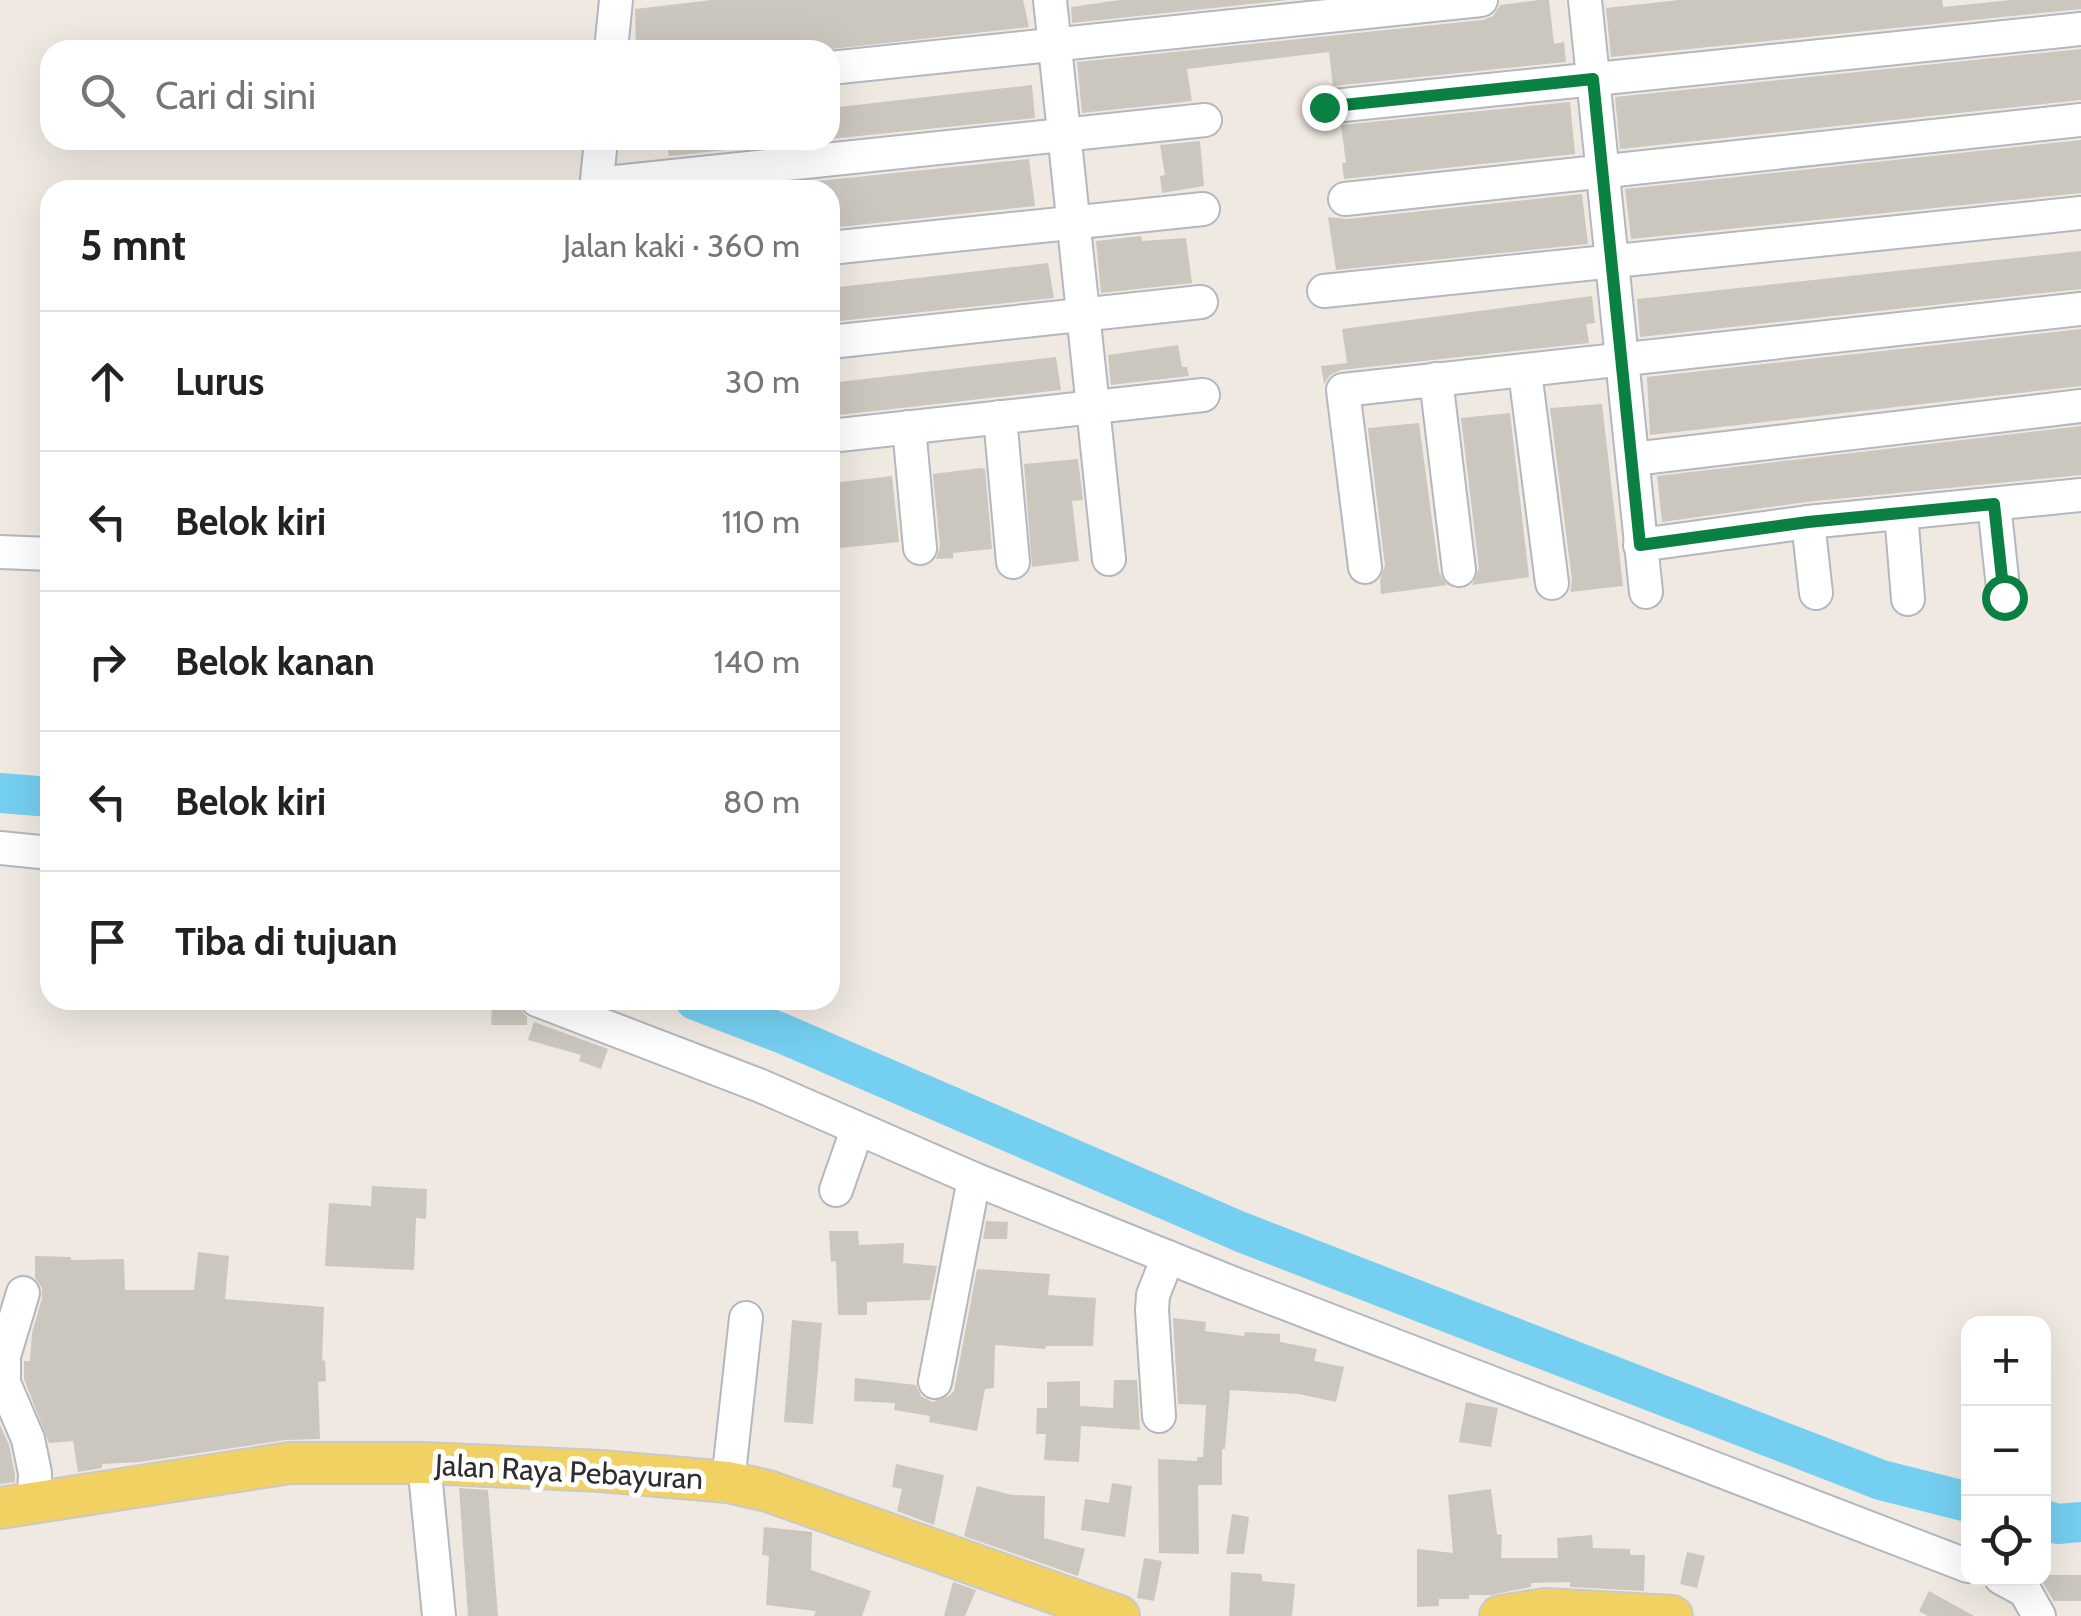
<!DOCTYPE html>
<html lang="id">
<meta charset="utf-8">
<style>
:root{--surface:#fff;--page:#f2f2f2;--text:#222;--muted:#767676;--line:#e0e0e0}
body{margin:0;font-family:Cabin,sans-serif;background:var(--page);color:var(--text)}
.controls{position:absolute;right:30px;bottom:30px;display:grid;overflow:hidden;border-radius:20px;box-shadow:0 10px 40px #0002}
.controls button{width:90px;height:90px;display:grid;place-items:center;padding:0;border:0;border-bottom:2px solid var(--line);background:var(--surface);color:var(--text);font:50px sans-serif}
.stop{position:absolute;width:30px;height:30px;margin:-22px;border:8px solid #0b8043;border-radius:50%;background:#fff}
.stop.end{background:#0b8043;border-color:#fff;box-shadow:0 2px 10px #0008}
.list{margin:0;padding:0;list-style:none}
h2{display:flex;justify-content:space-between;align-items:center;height:130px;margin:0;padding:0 40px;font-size:42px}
h2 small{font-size:32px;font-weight:400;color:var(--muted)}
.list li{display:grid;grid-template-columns:65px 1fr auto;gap:30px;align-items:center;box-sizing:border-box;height:140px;padding:0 40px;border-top:2px solid var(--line)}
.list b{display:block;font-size:38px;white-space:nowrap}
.list em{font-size:32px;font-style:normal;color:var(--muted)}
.icon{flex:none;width:55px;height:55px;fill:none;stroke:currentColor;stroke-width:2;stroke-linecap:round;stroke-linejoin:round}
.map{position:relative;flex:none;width:2081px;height:1616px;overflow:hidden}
.search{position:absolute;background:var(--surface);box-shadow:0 10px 40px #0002;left:40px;top:40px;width:800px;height:110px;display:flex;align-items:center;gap:25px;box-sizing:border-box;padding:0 35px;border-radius:30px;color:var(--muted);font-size:38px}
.panel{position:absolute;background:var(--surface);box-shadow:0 10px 40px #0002;left:40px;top:180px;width:800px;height:830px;border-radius:30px}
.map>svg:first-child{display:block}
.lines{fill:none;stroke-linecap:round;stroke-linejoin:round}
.river{stroke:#75cff0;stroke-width:40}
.building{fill:#cbc7bf}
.minor-casing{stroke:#b4b7c1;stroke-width:36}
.major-casing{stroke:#c9c9c9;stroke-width:44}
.minor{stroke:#fff;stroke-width:32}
.major{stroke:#f2d163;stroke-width:40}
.route{stroke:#0b8043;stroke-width:12}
.labels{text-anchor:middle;stroke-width:10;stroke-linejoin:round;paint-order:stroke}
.street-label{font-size:30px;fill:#2e2e2e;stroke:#fff}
</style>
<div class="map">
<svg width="2081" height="1616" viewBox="0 0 2081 1616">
<rect width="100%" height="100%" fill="#efe9e1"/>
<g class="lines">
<!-- river -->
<g class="river">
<path d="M0,793L50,797"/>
<path d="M695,1000L781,1033L1241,1232L1881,1480L1968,1502"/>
<path d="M2044,1520L2058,1524L2081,1522"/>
</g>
</g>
<!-- building -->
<g class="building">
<path d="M712,0H1023L1029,27L823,50H636L635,9Z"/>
<path d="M1120,0H1288L1072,23L1071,7Z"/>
<path d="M1539,0H1549L1554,44L1564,42L1566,62L1333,86L1329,52L1187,69L1192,101L1082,113L1077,62L1483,20L1493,16L1500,5Z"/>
<path d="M1679,0H1942L1943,7L2012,0H2081V9L1611,57L1606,8Z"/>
<path d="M2081,49V100L1620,149L1615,97Z"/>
<path d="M1032,85L1035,118L830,139V108Z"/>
<path d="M1570,102L1575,154L1344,179L1342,163H1346L1341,125Z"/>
<path d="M666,140H793V143L669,156Z"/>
<path d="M2081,140V193L1631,239L1625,189Z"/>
<path d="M1200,141L1204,186L1162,193L1160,176L1165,175L1160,145Z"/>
<path d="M1029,159L1035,206L830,228V190H731Z"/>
<path d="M1582,194L1588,244L1336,270L1328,217L1347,219Z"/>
<path d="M1141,236L1142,241L1186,238L1192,283L1101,293L1096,241Z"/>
<path d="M2081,251V289L1640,337L1637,299Z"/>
<path d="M1048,263L1054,298L830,322V288Z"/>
<path d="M1592,296L1595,323L1586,324L1589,343L1341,370L1330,375L1324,384L1321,366L1347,363L1342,329Z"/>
<path d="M2081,329V386L1650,435L1647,377Z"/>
<path d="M1178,345L1182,367H1187L1189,376L1111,385L1108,355Z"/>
<path d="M1056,357L1061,390L830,416V383Z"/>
<path d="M1602,404L1623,586L1570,592L1572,580L1550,408Z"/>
<path d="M1510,413L1529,577L1472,585L1479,568L1461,418Z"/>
<path d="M1419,423L1439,572L1447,585L1381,594L1380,580L1385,565L1368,428Z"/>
<path d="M2081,426V475L1806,502L1662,522L1657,476Z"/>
<path d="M1078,459L1083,500L1072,501L1079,561L1032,567L1024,464Z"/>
<path d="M981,468L985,469L992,549L953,553V558L936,559L940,546L933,474Z"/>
<path d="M892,476L899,542L840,548L833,483Z"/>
<path d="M492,1008H519L527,1017V1025H491Z"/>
<path d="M534,1022L608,1049L601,1069L579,1061L581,1055L528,1040Z"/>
<path d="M372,1186L427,1189L426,1219L416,1218L414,1270L325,1266L329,1203L371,1206Z"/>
<path d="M986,1221L1008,1222L1007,1239H983Z"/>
<path d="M829,1231H858L859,1245L904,1243L903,1263L937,1266L930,1300L867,1302V1315H838L836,1261L831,1262Z"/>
<path d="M198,1252L229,1256L225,1299L324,1307L322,1361L325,1360L326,1381L318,1382L320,1439L286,1440L140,1462L102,1464V1468L78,1472L73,1441L49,1443L24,1379V1361H30L32,1333L42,1298V1288L35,1278V1256L71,1257V1260L124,1259L125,1290H194Z"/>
<path d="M977,1269L1050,1274L1048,1295L1096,1298L1093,1346H1046L1045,1349L995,1345L994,1388L985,1389L977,1431L929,1422L930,1416L894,1410L895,1403L854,1401L855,1378L916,1385L921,1396L932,1402L949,1396L954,1391Z"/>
<path d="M1173,1318L1206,1322L1205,1331L1244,1336L1245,1332L1280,1334V1342L1317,1349L1314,1361L1344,1367L1336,1402L1299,1394L1230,1390L1225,1449H1222V1485H1198L1199,1554L1159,1553L1158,1459L1197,1461V1457H1203L1206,1405L1178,1404Z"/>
<path d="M792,1320L822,1323L813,1424L784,1422Z"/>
<path d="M1114,1380H1137L1140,1430L1081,1426L1079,1462L1044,1460L1046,1434H1036L1037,1408H1047V1382L1080,1381V1406L1113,1408Z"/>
<path d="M1466,1402L1498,1408L1491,1447L1459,1442Z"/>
<path d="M0,1425L9,1445L15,1475V1482L0,1484Z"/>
<path d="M896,1464L944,1475L934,1525L897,1511L902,1489L892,1487Z"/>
<path d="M1112,1483L1132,1486L1125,1537L1081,1530L1085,1499L1109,1503Z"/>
<path d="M977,1486L1012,1495L1045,1496L1044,1538L1085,1549L1078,1576L964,1536Z"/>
<path d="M459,1488L488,1490L498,1616H468Z"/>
<path d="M1491,1489L1497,1534L1502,1535L1501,1558H1558L1557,1538L1592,1535L1593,1548L1630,1549V1555H1645L1644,1591L1570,1587V1582L1531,1583V1587L1490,1595H1469V1599H1439V1606L1417,1607V1549L1453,1553L1448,1495Z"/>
<path d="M1232,1514L1249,1517L1244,1554H1226Z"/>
<path d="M764,1527L812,1532L811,1570L871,1591L862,1616H814L816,1611L766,1605L769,1556L762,1555Z"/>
<path d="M1687,1552L1705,1556L1697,1588L1680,1584Z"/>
<path d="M1144,1558L1162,1561L1154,1601L1137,1598Z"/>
<path d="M1231,1572L1262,1574V1581L1295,1584L1292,1616H1229Z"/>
<path d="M2044,1575H2081V1601H2054L2041,1580Z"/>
<path d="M953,1582L976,1590L965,1616H944Z"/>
<path d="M1929,1591L1974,1616H1928L1919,1611Z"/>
</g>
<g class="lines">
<!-- minor casing -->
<g class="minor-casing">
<g id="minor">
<path d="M1050,0L1109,559"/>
<path d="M1585,0L1646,592"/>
<path d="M611,50L616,0"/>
<path d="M830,68L1481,0"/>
<path d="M1324,107L2081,29"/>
<path d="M597,184L1205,120"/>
<path d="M596,190L601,140"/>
<path d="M1345,199L2081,120"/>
<path d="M830,248L1203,209"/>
<path d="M1324,291L2081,213"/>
<path d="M830,342L1201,302"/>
<path d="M1525,372L1552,583"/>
<path d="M1436,379L1459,570"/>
<path d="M1000,417L1013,562"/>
<path d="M909,427L920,548"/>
<path d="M830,436L1203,395"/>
<path d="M1633,459L2081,406"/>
<path d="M1994,504L2004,597"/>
<path d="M1901,513L1908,599"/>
<path d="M1808,522L1816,593"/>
<path d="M1640,545L1808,522L2081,495"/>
<path d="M0,552L50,554"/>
<path d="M1365,567L1343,390L2081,309"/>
<path d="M0,848L50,853"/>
<path d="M537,1000L761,1086L974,1179L1235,1284L1968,1566"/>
<path d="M836,1190L857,1130"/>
<path d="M23,1293L4,1356V1383L28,1439L35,1473L34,1502"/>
<path d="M935,1382L974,1179"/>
<path d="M1159,1416L1152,1310L1153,1295L1168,1257"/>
<path d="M424,1463L439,1616"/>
<path d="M728,1482L746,1318"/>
<path d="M2001,1578L2025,1591L2039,1616"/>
</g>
</g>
<!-- major casing -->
<g class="major-casing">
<g id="major">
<path d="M0,1508L290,1463H424L601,1471L728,1482L768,1491L1119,1616"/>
<path d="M1500,1616L1546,1609L1672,1616"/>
</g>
</g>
<!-- minor -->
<use href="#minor" class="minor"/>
<!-- major -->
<use href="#major" class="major"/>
</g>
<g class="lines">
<!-- route -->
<path class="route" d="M1324,107L1593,79L1640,545L1808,522L1994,504L2004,597"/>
</g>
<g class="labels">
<!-- street labels -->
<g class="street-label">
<text transform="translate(569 1472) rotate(3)" y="10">Jalan Raya Pebayuran</text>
</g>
</g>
</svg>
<div class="controls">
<button>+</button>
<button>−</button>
<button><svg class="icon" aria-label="locate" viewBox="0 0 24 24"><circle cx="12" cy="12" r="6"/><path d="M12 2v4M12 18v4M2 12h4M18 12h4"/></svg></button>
</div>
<div class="stop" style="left:2004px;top:597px"></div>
<div class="stop end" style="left:1324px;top:107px"></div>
<div class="search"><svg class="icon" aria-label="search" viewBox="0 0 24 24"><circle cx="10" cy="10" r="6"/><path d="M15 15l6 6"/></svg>Cari di sini</div>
<section class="panel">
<h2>5 mnt<small>Jalan kaki · 360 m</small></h2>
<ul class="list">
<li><svg class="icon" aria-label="ahead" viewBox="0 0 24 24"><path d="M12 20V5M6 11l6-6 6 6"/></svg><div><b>Lurus</b></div><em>30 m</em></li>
<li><svg class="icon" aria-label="left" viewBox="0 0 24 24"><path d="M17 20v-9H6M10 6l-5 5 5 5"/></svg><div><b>Belok kiri</b></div><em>110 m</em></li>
<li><svg class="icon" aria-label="right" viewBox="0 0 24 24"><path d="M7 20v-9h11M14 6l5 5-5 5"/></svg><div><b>Belok kanan</b></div><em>140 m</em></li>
<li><svg class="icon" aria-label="left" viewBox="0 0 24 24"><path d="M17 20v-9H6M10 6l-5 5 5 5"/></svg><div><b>Belok kiri</b></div><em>80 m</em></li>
<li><svg class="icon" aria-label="arrive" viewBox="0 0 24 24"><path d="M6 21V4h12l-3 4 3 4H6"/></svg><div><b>Tiba di tujuan</b></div></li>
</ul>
</section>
</div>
